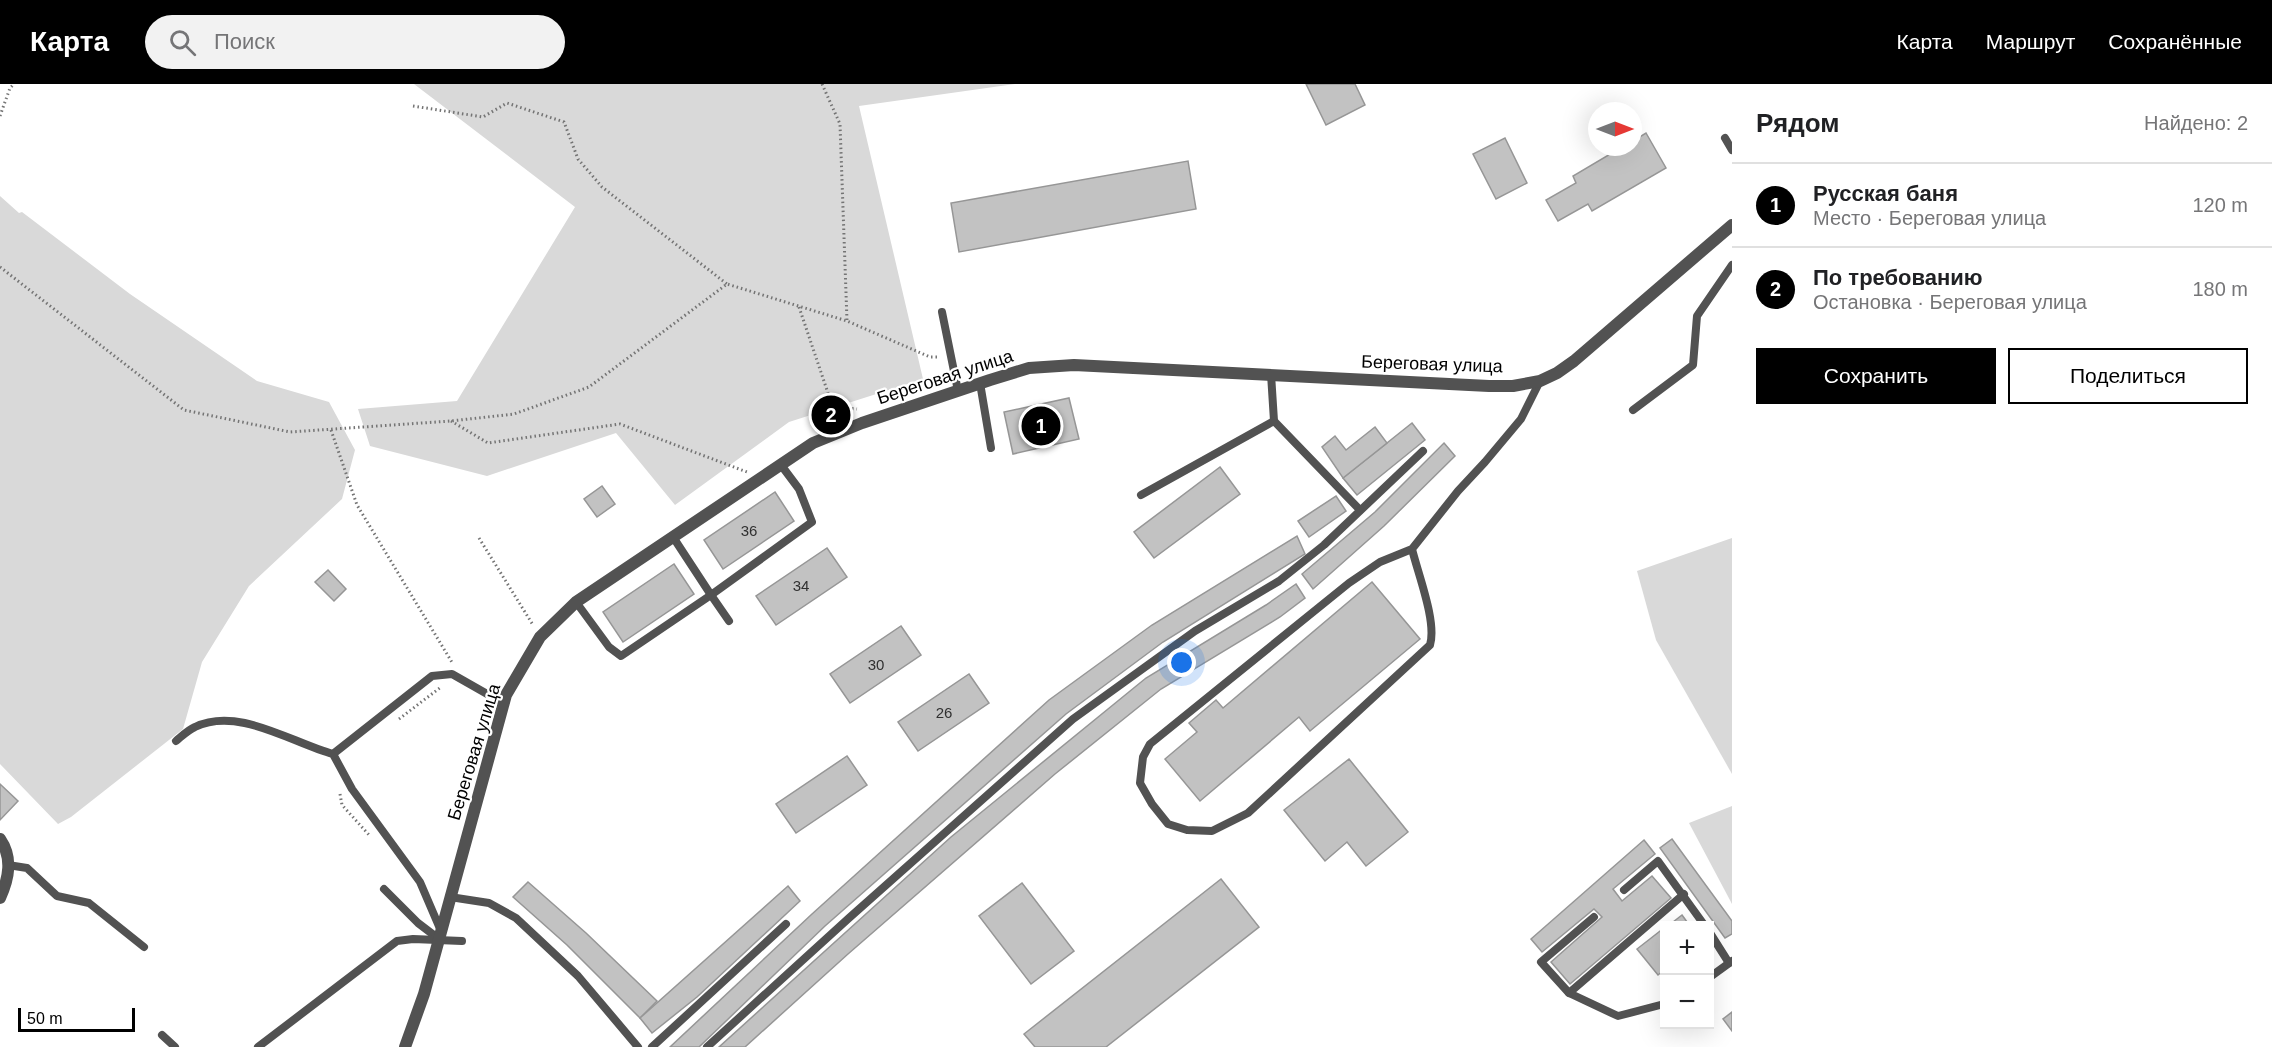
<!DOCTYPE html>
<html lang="ru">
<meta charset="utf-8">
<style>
:root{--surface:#fff;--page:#f2f2f2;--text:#202124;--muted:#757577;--line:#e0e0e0;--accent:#000}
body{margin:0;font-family:Arial,sans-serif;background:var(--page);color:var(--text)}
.controls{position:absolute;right:18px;bottom:18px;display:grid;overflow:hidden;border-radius:0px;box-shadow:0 6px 24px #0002}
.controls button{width:54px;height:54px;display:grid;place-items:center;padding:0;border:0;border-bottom:2px solid var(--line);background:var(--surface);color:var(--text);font:30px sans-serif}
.compass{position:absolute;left:1588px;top:18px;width:54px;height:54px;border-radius:50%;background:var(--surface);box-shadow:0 6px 24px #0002;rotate:90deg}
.scale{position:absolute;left:18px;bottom:15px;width:117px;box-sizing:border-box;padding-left:6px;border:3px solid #000;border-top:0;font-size:16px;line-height:21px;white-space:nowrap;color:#000;-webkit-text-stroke:4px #fff;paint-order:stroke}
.you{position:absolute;left:1182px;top:579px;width:21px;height:21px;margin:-15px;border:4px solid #fff;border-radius:50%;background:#1a73e8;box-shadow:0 0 0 9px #1a73e833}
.badge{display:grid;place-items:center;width:39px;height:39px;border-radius:50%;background:var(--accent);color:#fff;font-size:20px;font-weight:700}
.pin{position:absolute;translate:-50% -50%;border:3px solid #fff;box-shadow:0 2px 6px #0006}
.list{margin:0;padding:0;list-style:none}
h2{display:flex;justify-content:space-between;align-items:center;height:78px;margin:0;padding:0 24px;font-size:26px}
h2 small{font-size:20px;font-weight:400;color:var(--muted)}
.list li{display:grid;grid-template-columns:39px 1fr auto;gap:18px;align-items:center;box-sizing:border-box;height:84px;padding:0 24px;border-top:2px solid var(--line)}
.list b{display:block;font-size:22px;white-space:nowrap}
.list p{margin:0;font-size:20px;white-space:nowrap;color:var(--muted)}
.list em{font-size:20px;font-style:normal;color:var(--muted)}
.actions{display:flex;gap:12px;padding:18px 24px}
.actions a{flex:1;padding:14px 0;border:2px solid var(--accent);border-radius:0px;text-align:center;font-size:21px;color:var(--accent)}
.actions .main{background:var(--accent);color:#fff}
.icon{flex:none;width:33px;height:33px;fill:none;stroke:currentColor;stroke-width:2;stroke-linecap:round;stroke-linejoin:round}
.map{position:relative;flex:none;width:1732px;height:963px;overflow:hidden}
header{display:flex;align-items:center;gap:36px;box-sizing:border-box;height:84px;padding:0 30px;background:var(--accent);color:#fff}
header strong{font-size:28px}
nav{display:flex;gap:33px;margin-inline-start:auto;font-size:21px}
.search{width:420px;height:54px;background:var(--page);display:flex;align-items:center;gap:15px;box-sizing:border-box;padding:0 21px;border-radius:33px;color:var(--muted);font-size:22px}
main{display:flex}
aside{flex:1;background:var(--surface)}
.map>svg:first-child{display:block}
.green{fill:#d9d9d9}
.building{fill:#c2c2c2;stroke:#969696;stroke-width:1.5}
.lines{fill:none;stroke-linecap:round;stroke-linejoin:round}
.path{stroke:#747474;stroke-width:3;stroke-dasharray:1.5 3;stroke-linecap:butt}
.lane{stroke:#525252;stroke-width:8}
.street{stroke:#525252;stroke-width:12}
.labels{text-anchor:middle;stroke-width:4.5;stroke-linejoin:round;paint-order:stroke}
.number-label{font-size:15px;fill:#303030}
.street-label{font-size:18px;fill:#000;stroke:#fff}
</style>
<header>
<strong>Карта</strong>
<div class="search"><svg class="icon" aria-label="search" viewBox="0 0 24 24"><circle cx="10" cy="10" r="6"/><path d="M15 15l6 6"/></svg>Поиск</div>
<nav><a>Карта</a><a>Маршрут</a><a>Сохранённые</a></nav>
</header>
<main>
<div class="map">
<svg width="1732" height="963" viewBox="0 0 1732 963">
<rect width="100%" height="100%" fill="#fff"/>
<!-- green -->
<g class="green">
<path d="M414,0H1015L859,22L923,295L789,338L675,421L616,349L487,392L370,362L358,325L457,317L575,123Z"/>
<path d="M0,112L19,129L22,128L130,210L257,297L329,318L355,366L342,415L249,502L202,578L183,645L71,733L58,740L0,680Z"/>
<path d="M1732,454V690L1656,556L1637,487Z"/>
<path d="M1732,722V820L1689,739Z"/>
</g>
<!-- building -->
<g class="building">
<path d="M1306,0H1355L1365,21L1326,41Z"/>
<path d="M1646,49L1666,84L1592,127L1588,120L1558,137L1546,116L1576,99L1573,92L1622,63H1633V57Z"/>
<path d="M1505,54L1527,99L1496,115L1473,70Z"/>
<path d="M1188,77L1196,125L959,168L951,119Z"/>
<path d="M1069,314L1079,355L1013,370L1004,328Z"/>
<path d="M1412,339L1425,356L1357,411L1343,394Z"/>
<path d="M1375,343L1387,359L1343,394L1322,363L1335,352L1346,366Z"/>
<path d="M1444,359L1455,372L1384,442L1313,505L1302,490L1375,428Z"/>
<path d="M1220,383L1240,410L1154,474L1134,448Z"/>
<path d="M602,402L615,420L597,433L584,415Z"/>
<path d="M775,408L794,437L723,485L704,456Z"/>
<path d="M1336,412L1346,427L1309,453L1298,437Z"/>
<path d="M1297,452L1305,470L1163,558L1066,630L825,842L699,963H670L812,830L1049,616L1152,541Z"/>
<path d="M827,464L847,493L776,541L756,512Z"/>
<path d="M674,480L694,510L623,558L603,528Z"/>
<path d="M328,486L346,505L334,517L315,498Z"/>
<path d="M1372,498L1420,555L1310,647L1299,633L1200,717L1165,675L1197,648L1189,639L1216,616L1223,624Z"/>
<path d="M1296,500L1305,514L1280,533L1161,605L1055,690L848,870L745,963H719L951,753L1146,594L1266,521Z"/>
<path d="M901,542L921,571L850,619L830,590Z"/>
<path d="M969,590L989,619L918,667L898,638Z"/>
<path d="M847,672L867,701L796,749L776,720Z"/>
<path d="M1349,675L1408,748L1366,782L1347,758L1325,777L1284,726Z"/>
<path d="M0,700L18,717L0,736Z"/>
<path d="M1672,755L1732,837V850L1725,854L1660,764Z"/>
<path d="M1644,756L1655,770L1613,805L1622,817L1652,792L1671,814L1570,900L1551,878L1602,833L1594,825L1542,868L1531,855Z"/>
<path d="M1221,795L1259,843L1106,963H1035L1024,950Z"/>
<path d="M528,798L586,849L657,917L640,934L567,861L513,813Z"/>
<path d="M1022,799L1074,867L1031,900L979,832Z"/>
<path d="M788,802L800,817L697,913L652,949L640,934Z"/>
<path d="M1682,831L1690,842H1668Z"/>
<path d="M1664,844V886L1658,891L1637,865Z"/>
<path d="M1732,928V947L1723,935Z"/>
</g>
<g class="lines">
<!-- path -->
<g class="path">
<path d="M822,0L840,40L847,237"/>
<path d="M413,22L483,33L507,19L564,38L578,75L602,103L727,200"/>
<path d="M0,32L10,4L14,0"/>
<path d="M0,183L184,326L290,348L451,337L514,330L589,303L727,200L847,237L930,273H940"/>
<path d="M799,223L830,315L846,324L857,325"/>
<path d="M451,337L488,359L620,340L747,388"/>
<path d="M331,346L357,421L453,580"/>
<path d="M479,454L533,541"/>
<path d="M399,635L441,603"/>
<path d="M340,710L342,721L370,752"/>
</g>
<!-- lane -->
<g class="lane">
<path d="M1725,54L1732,66"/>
<path d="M942,228L958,307"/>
<path d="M1271,290L1274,337L1360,426"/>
<path d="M980,299L991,364"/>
<path d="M1633,326L1693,281L1697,232L1732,181"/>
<path d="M1141,411L1274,337"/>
<path d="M673,453L711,511L812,438L799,405L781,381"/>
<path d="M1412,465C1418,490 1437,538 1430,561L1248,729L1212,747L1187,746L1168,740L1152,720L1140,699L1143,673L1150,660L1349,499L1380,478L1412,465L1458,407L1485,378L1521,335L1540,297"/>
<path d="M576,518L609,563L621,572L711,511L729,537"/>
<path d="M176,657C182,652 188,646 195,643C238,622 292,659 333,670L352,705L420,798L441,847"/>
<path d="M333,670L432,592L452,590L503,619"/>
<path d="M8,781L27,784L57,812L89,819L144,863"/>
<path d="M384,805L418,839L439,855"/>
<path d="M1624,806L1658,777L1705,842"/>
<path d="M450,813L489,819L516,834L578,892L638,963"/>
<path d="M1594,833L1541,878L1569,909L1618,932L1664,920"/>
<path d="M1710,849L1729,879"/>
<path d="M1710,893L1732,877"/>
<path d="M1569,909L1684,810"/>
<path d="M162,951L175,963"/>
<path d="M258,963L397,857L413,855L462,857"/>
<path d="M652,963L786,840"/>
<path d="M707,963L849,834L1073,635L1195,547L1279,497L1324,461L1423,367"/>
</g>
<!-- street -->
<g class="street">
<path d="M0,755C13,774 9,794 0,814"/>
<path d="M405,963L424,910L506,611L540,553L576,518L813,359L862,339L990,296L1029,284L1074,281L1489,302H1513L1540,297L1557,289L1574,277L1732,141"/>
</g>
</g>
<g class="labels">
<!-- number labels -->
<g class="number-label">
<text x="749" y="452">36</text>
<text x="801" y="507">34</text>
<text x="876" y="586">30</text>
<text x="944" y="634">26</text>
</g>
<!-- street labels -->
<g class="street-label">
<text transform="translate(1432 280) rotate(2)" y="6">Береговая улица</text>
<text transform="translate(945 293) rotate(-18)" y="6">Береговая улица</text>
<text transform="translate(474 668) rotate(-73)" y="6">Береговая улица</text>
</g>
</g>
</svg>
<div class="controls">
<button>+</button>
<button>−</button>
</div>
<svg class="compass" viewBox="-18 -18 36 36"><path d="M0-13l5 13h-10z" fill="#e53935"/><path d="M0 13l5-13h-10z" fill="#757577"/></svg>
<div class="scale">50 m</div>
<div class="you"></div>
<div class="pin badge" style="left:1041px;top:342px">1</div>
<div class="pin badge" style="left:831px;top:331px">2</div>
</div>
<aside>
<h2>Рядом<small>Найдено: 2</small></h2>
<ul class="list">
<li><span class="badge">1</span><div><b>Русская баня</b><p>Место · Береговая улица</p></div><em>120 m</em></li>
<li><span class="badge">2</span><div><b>По требованию</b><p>Остановка · Береговая улица</p></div><em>180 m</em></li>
</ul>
<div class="actions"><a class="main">Сохранить</a><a>Поделиться</a></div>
</aside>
</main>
